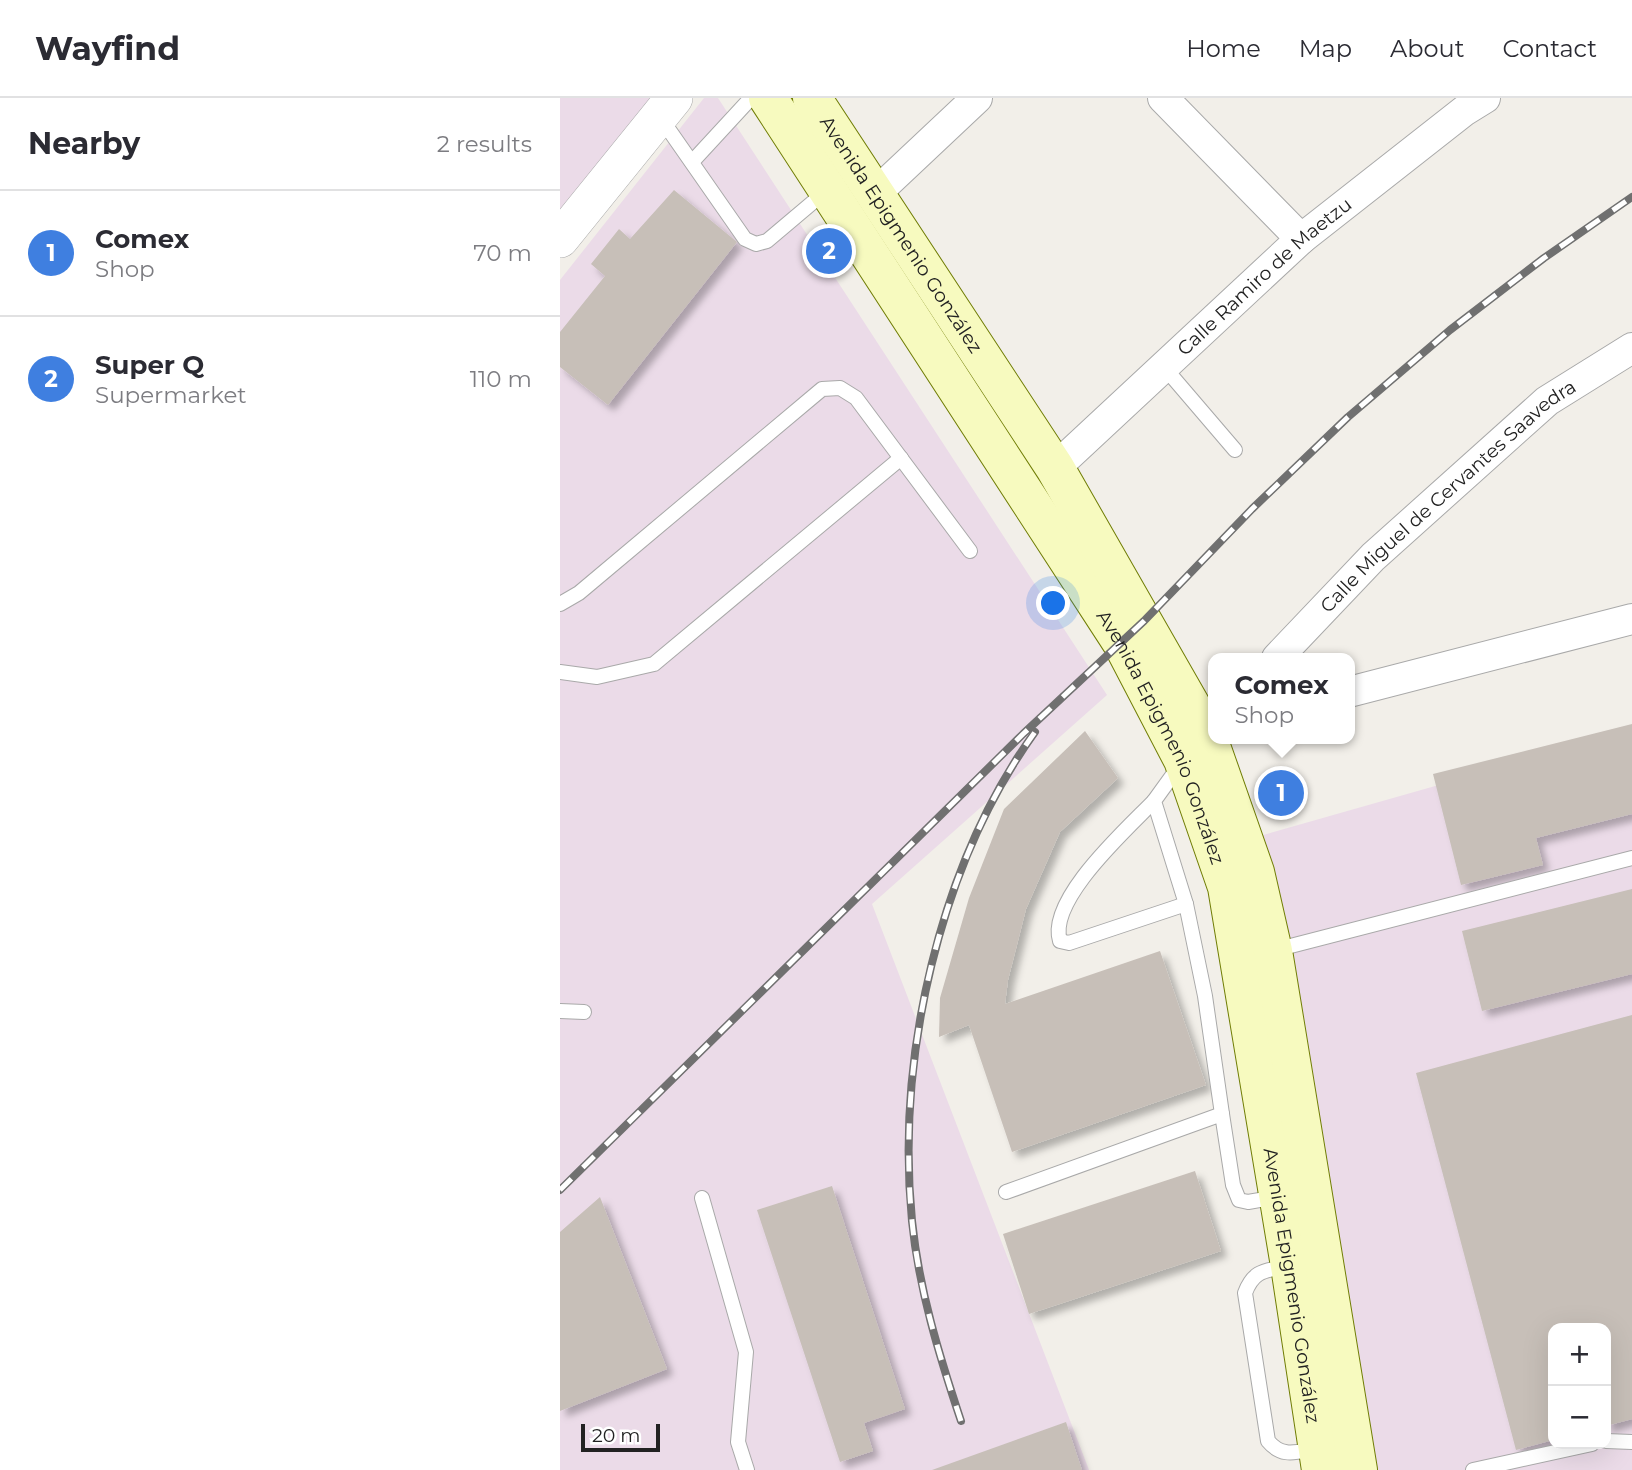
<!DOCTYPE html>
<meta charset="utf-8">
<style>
:root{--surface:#fff;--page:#f7f7f7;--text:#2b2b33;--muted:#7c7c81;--line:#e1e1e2;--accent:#1a73e8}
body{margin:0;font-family:Montserrat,sans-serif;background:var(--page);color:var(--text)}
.controls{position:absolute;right:21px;bottom:21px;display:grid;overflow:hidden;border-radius:14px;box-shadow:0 7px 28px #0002}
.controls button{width:63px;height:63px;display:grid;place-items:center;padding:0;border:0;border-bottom:2px solid var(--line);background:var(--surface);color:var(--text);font:35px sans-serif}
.scale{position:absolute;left:21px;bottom:18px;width:79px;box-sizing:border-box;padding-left:7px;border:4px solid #222;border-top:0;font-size:19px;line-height:24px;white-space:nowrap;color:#222;-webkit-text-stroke:5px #fff;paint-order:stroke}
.you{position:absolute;left:494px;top:506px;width:24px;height:24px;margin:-18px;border:5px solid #fff;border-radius:50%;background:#1a73e8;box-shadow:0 0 0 10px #1a73e833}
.badge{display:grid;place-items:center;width:46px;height:46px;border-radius:50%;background:var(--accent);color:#fff;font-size:23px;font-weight:700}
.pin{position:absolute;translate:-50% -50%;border:4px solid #fff;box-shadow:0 2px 7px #0006}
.popup{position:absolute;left:648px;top:555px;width:147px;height:91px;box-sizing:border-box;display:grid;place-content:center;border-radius:14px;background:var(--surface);filter:drop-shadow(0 2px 5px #0005);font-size:23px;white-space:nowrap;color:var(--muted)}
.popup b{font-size:26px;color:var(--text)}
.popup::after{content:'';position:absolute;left:50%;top:100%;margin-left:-14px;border:14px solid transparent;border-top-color:var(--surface)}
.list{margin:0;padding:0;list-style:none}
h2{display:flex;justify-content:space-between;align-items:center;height:91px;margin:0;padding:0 28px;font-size:30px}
h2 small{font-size:23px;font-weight:400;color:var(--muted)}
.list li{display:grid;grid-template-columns:46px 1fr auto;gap:21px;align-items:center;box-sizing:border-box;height:126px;padding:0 28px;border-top:2px solid var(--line)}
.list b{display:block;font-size:26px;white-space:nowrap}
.list p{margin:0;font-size:23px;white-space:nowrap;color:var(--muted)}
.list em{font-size:23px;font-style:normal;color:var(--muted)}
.map{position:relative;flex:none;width:1072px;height:1372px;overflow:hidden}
header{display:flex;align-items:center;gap:42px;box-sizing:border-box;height:98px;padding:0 35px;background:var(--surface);border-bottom:2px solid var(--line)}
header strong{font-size:33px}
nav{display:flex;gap:38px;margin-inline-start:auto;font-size:24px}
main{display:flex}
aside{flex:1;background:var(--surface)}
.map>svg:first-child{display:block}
.industrial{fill:#ebdbe8;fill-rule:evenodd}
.building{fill:#c7bfb8;filter:url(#shadow)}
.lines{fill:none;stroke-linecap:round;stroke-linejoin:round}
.service-casing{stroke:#a9a9a9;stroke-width:16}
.minor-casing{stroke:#a9a9a9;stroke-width:32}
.tertiary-casing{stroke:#a9a9a9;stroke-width:38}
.secondary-casing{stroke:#707d05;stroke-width:40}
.service{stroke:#fff;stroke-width:14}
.minor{stroke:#fff;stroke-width:30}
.tertiary{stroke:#fff;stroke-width:37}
.secondary{stroke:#f7fabf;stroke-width:38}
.rail-casing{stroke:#707070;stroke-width:8}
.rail{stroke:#fff;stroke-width:5;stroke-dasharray:16;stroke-linecap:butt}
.labels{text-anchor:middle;stroke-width:7;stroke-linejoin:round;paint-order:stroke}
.street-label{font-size:19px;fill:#222;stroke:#fff}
</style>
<header>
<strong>Wayfind</strong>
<nav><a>Home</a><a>Map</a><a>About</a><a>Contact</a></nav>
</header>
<main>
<aside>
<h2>Nearby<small>2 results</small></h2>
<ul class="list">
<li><span class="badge" style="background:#3f7fe0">1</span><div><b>Comex</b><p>Shop</p></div><em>70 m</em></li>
<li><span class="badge" style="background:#3f7fe0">2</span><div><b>Super Q</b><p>Supermarket</p></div><em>110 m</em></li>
</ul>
</aside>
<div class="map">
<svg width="1072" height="1372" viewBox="0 0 1072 1372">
<defs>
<filter id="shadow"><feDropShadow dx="6" dy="6" stdDeviation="3.5" flood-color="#0004"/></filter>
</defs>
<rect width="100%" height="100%" fill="#f2efe9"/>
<!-- industrial -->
<g class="industrial">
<path d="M0,0H114L0,141Z"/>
<path d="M144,0H158L547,597L312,806L529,1372H0V182Z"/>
<path d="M1072,632V1372H812L689,741ZM993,1230H1046V1346H993Z"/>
</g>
<!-- building -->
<g class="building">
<path d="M114,92L177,144L48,307L0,269V234L45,178L31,166L59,131L70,141Z"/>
<path d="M1072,626V716L976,740L983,767L901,787L873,676Z"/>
<path d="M525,633L558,680L500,734L466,811L448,882L445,906L600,853L646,987L452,1054L409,927L379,939L380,900L409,800L444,711Z"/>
<path d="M1072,791V876L922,913L902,833Z"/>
<path d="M1072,917V1321L1046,1328V1230H993V1342L956,1352L856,975Z"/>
<path d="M635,1073L661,1153L469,1216L443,1136Z"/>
<path d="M272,1088L345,1311L304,1325L313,1353L280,1364L197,1112Z"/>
<path d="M40,1099L107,1271L0,1313V1134Z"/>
<path d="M506,1324L522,1372H372Z"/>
</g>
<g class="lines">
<!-- service casing -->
<g class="service-casing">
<g id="service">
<path d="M100,19L185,141L196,146L207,143L265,94"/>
<path d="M132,64L191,0"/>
<path d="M604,269L675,352"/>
<path d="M0,506L19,495L262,291L280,290L296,300L410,453"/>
<path d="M0,574L37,579L94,566L341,360"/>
<path d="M620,667L594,703L626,806L645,898L662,1016"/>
<path d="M594,703C567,731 487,802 500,843L509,845L626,806"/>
<path d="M715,852L1072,760"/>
<path d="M0,913L24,914"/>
<path d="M446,1094L662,1016L673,1087L679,1102L688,1104L717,1099"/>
<path d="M142,1100L186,1254L178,1344L187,1372"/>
<path d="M729,1168C706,1173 694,1171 685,1195L708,1343C722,1360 736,1354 756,1351"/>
<path d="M1046,1343L1072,1344"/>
<path d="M913,1372L1032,1346"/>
</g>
</g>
<!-- minor casing -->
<g class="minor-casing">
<g id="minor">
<path d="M603,0L741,141"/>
<path d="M315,96L417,0"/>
<path id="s1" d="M495,370L741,141L904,13L925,0"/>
<path id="s2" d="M717,560L813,459L987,303L1072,250"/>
<path d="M789,594L1072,521"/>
</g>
</g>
<!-- tertiary casing -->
<g class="tertiary-casing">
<path id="tertiary" d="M0,141L114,0"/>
</g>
<!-- secondary casing -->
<g class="secondary-casing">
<g id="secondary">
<path id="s3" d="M208,0L562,545L623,662L667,789L730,1168L761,1372"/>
<path id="s4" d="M252,0L495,370L646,634L695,774L713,853L798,1372"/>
</g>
</g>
<!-- service -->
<use href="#service" class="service"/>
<!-- minor -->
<use href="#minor" class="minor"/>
<!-- tertiary -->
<use href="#tertiary" class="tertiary"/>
<!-- secondary -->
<use href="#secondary" class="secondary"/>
<!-- rail casing -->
<g class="rail-casing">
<g id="rail">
<path d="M0,1092L463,636L584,523L692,411L788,319L890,232L984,160L1072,99"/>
<path d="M401,1323C379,1257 359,1192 352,1123C336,959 379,767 475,634"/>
</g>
</g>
<!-- rail -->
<use href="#rail" class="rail"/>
</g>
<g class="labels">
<!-- street labels -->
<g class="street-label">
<text dy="7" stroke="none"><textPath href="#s4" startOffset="163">Avenida Epigmenio González</textPath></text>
<text dy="7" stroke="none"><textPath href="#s1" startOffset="284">Calle Ramiro de Maetzu</textPath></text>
<text dy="7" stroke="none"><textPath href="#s2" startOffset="236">Calle Miguel de Cervantes Saavedra</textPath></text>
<text dy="7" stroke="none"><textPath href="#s3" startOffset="752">Avenida Epigmenio González</textPath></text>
<text dy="7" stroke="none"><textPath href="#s3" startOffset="1320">Avenida Epigmenio González</textPath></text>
</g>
</g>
</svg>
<div class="controls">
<button>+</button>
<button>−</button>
</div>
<div class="scale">20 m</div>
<div class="you"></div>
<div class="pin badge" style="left:721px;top:695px;background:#3f7fe0">1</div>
<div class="popup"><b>Comex</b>Shop</div>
<div class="pin badge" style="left:269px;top:153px;background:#3f7fe0">2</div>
</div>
</main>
